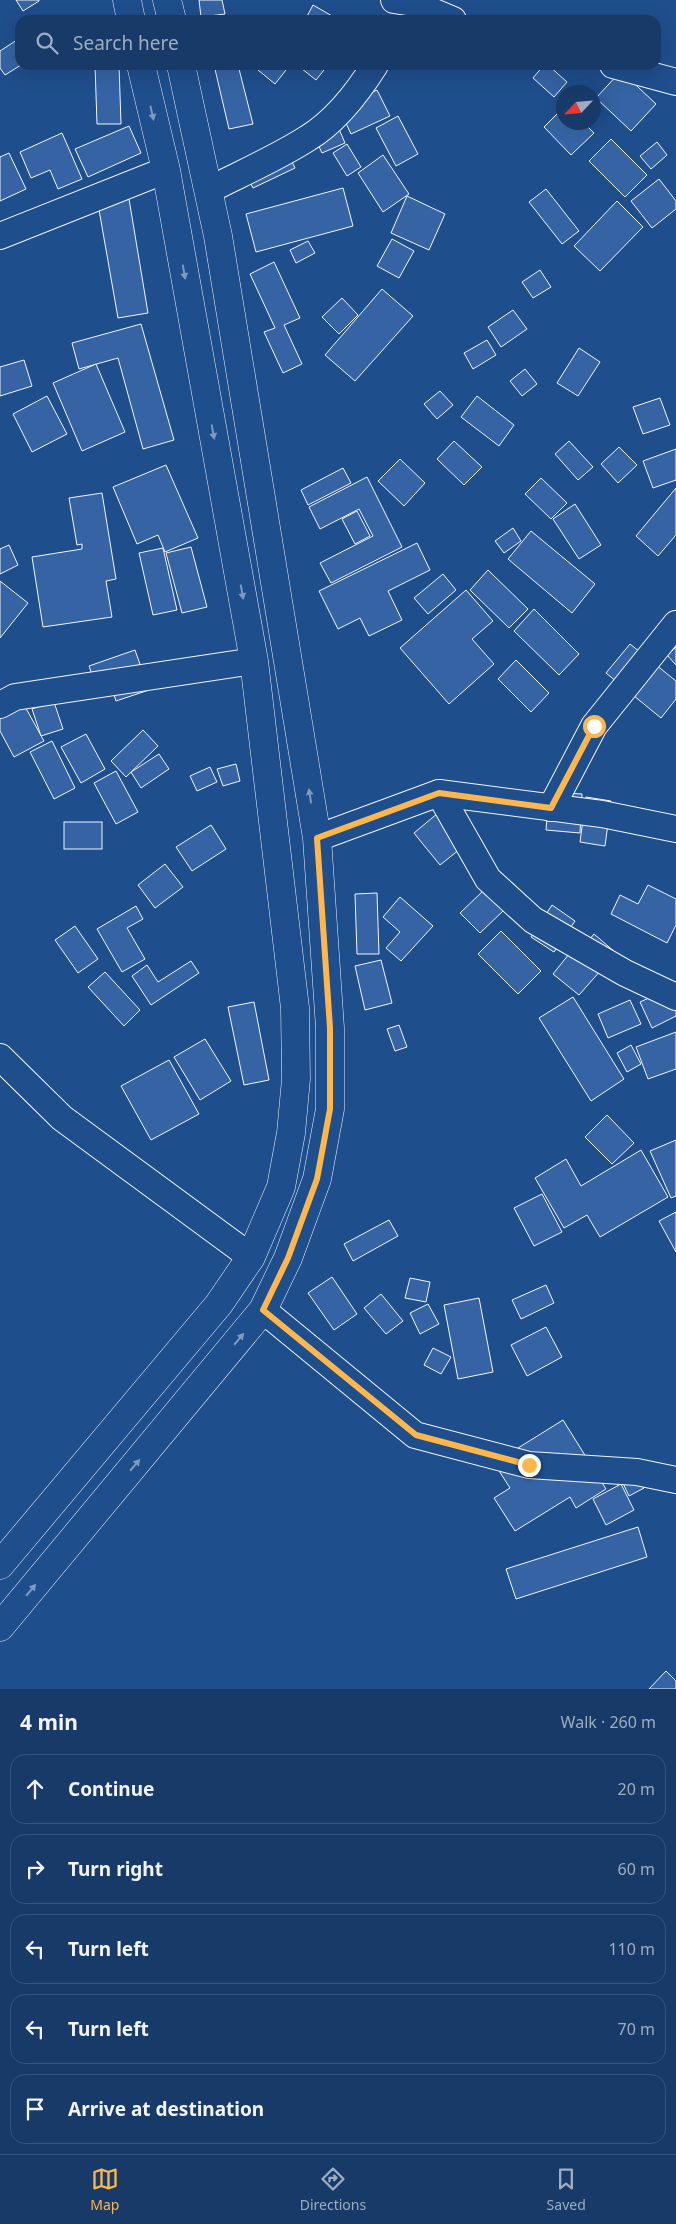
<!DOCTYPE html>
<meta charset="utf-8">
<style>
:root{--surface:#173a69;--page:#244571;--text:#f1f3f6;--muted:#9eadc0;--line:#36547d;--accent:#ffb74d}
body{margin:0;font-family:"Noto Sans",sans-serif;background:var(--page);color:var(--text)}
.compass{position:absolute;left:556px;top:85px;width:45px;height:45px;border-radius:50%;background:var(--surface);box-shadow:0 5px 20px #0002;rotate:244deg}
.stop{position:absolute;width:15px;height:15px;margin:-11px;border:4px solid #ffb74d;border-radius:50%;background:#fff}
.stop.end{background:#ffb74d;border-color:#fff;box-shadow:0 1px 5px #0008}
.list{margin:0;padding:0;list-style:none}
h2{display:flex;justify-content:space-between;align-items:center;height:65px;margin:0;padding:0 20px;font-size:21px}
h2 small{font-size:16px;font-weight:400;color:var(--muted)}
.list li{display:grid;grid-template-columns:32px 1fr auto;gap:15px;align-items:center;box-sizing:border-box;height:70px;margin:0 10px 10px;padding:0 10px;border:1px solid var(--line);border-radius:15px}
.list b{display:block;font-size:19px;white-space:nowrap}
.list em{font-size:16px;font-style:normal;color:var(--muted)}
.icon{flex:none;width:28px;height:28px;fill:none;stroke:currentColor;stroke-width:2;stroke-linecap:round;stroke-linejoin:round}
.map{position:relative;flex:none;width:676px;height:1689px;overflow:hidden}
.search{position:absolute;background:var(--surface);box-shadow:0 5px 20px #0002;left:15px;right:15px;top:15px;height:55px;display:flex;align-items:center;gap:12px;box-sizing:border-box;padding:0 18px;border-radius:15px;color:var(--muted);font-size:19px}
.sheet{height:465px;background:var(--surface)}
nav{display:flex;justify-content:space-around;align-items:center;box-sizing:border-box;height:70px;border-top:1px solid var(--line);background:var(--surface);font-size:14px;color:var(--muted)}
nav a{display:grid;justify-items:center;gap:2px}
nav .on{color:var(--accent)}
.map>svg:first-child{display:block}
.building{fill:#3563a3;stroke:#f2f6ff}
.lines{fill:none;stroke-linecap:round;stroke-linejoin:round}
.minor-casing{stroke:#f2f6ff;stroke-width:28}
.tertiary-casing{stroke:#f2f6ff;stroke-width:29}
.minor{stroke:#1f4e8c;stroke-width:26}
.tertiary{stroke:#1f4e8c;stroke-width:28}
.oneway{fill:#7e9ac0}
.route{stroke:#ffb74d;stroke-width:6}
</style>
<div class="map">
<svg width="676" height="1689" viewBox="0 0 676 1689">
<rect width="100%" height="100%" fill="#1f4e8c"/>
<!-- building -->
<g class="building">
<path d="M16,0H39V1L23,11Z"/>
<path d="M199,0H222L225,14L201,17Z"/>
<path d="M313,5L339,20H305Z"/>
<path d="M20,38L21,65L5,75L0,68V51Z"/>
<path d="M95,65H119L121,124H97Z"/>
<path d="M214,65H238L253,124L229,129Z"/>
<path d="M252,65H290L275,84Z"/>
<path d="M297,65H328L316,80Z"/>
<path d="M544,65H548L567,82L554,97L533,78Z"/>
<path d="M621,71L656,104L631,131L596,98Z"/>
<path d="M377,90L390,116L351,134L339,108Z"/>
<path d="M564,107V122H583L594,133L571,155L544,127Z"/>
<path d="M333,115L345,143L322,153L309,125Z"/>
<path d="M398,116L418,154L396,166L376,128Z"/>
<path d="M129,126L141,153L88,177L75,149Z"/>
<path d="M62,133L82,179L58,189L50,170L31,178L20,152Z"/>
<path d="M611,139L647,175L625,197L589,161Z"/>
<path d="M282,142L295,168L253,188L240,162Z"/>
<path d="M657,142L667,155L651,169L640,156Z"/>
<path d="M347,144L361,167L347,176L333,153Z"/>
<path d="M9,153L26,189L0,201V157Z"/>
<path d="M383,155L409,194L383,212L358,173Z"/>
<path d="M659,179L676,201V209L652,228L631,201Z"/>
<path d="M343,188L353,226L256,252L246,214Z"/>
<path d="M546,189L579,231L562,244L529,202Z"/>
<path d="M407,196L445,214L429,250L391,233Z"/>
<path d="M129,199L148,313L118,318L98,204Z"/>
<path d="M617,201L643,227L600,271L574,246Z"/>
<path d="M392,239L414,251L399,278L377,266Z"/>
<path d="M308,241L315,253L296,263L290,250Z"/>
<path d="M274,262L300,318L284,325L302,364L283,373L264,332L275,328L250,274Z"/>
<path d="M540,270L551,287L533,298L522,282Z"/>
<path d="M382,289L413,316L355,381L325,355Z"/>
<path d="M342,298L358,315L339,334L322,317Z"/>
<path d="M513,310L527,329L501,347L488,327Z"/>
<path d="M141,324L174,440L143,449L118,358L79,369L72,343Z"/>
<path d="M487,340L496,355L473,369L464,353Z"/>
<path d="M579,348L600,362L578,396L557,383Z"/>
<path d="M24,360L32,386L0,396V367Z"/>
<path d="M96,364L125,432L82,451L53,383Z"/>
<path d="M525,369L537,384L522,396L510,381Z"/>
<path d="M440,391L453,405L437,419L424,404Z"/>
<path d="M47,396L67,434L32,452L13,414Z"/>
<path d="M477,396L514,425L499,446L461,417Z"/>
<path d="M660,398L670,425L643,434L633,407Z"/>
<path d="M454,441L482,467L464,485L437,459Z"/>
<path d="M569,441L593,467L578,480L555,454Z"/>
<path d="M619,447L637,465L618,483L601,464Z"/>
<path d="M676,449V480L653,488L643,461Z"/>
<path d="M400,459L425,483L404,506L378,481Z"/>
<path d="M166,465L198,538L165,552L158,535L137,544L113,487Z"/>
<path d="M343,468L351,483L308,505L301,490Z"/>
<path d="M367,477L402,547L331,583L320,563L373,536L359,509L320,529L309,507Z"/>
<path d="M541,478L567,503L551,519L525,494Z"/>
<path d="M676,488V535L658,556L636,536Z"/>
<path d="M102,493L116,579L106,581L112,617L43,627L32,557L82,549V544L77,545L69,498Z"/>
<path d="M575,504L601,545L579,559L553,519Z"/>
<path d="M357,511L370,536L355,544L342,519Z"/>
<path d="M513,528L521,541L504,553L495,541Z"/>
<path d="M531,531L595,584L572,613L508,559Z"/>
<path d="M417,543L430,570L388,591L402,620L369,636L360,618L338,629L319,591Z"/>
<path d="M9,545L18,565L0,574V549Z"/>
<path d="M191,547L207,607L182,613L166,553Z"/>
<path d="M163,548L177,610L153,615L139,553Z"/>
<path d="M488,570L528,609L509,628L470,590Z"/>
<path d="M443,574L456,590L428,614L414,598Z"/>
<path d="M0,581L28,603L0,638Z"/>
<path d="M466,590L493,621L472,639L494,664L449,704L400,648Z"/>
<path d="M534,609L579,654L559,675L514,631Z"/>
<path d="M630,644L676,681V699L661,718L606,673Z"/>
<path d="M676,647V665L667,655Z"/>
<path d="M135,650L149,690L116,701L110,682L96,686L89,666Z"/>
<path d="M516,660L549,693L531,712L498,679Z"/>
<path d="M17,692L44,741L14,757L0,731V701Z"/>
<path d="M54,702L63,729L41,736L32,709Z"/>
<path d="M143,730L158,746L126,777L111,761Z"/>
<path d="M86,734L105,769L81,783L61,747Z"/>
<path d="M52,741L75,788L54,799L30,752Z"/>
<path d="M159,754L169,769L141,788L131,772Z"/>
<path d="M236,764L240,781L223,786L217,769Z"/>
<path d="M210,767L217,782L197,791L190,776Z"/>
<path d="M116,771L138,812L116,824L94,783Z"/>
<path d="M549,792L582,794L580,833L546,830Z"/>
<path d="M586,797L611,801L605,846L580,842Z"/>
<path d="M444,808L470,841L440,865L414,833Z"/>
<rect x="64" y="822" width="38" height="27"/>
<path d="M211,825L226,849L192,871L176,847Z"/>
<path d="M165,864L183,887L155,908L138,885Z"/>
<path d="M648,885L676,899V925L667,943L611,914L620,895L638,904Z"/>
<path d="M484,890L504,910L480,933L460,913Z"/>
<path d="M377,893L379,954H357L355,894Z"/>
<path d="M400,897L433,926L401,961L386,948L400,932L383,917Z"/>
<path d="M552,905L575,921L554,952L531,937Z"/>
<path d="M136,906L143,919L127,928L145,959L122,972L97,929Z"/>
<path d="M75,926L98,959L78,973L55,940Z"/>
<path d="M501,931L541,971L518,994L478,954Z"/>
<path d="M594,934L616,953L579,995L553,974L569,954L574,958Z"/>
<path d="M381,960L392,1003L365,1010L355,966Z"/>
<path d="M191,961L199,973L151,1005L132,976L147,965L158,982Z"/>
<path d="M105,972L140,1010L124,1026L88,987Z"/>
<path d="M673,987L676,993V1016L652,1028L640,1002Z"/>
<path d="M573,997L624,1079L591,1101L539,1018Z"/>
<path d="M630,1000L641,1024L608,1038L598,1014Z"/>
<path d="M254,1002L269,1080L244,1085L228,1007Z"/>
<path d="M399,1025L407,1047L395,1051L387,1029Z"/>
<path d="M676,1032V1069L648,1079L636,1047Z"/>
<path d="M205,1039L231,1081L200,1100L174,1057Z"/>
<path d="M631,1045L641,1064L627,1072L617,1053Z"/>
<path d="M169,1060L199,1114L151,1140L121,1086Z"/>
<path d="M607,1115L634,1143L612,1164L585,1137Z"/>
<path d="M676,1140V1196L671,1198L650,1151Z"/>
<path d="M641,1150L668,1197L600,1237L587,1215L564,1228L535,1178L566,1159L581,1186Z"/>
<path d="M542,1194L562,1232L534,1246L514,1208Z"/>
<path d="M676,1212V1252L659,1221Z"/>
<path d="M389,1220L398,1236L353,1261L344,1244Z"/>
<path d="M332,1277L357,1314L334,1330L308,1293Z"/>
<path d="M410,1278L430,1282L426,1302L405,1298Z"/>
<path d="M546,1285L554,1303L521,1319L512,1300Z"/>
<path d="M381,1294L403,1321L386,1334L364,1308Z"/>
<path d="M479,1298L493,1372L458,1379L444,1305Z"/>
<path d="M428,1304L439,1324L420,1334L410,1313Z"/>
<path d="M546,1327L562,1357L527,1376L511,1345Z"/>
<path d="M433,1348L451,1357L441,1374L424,1365Z"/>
<path d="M563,1420L606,1489L576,1508L570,1497L515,1531L494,1498L510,1488L494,1463Z"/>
<path d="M636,1472L644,1488L629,1496L621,1479Z"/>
<path d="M621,1484L634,1510L606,1525L593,1499Z"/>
<path d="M638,1527L647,1557L516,1599L506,1569Z"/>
<path d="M666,1671L676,1681V1689H649Z"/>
</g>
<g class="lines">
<!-- minor casing -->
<g class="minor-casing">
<g id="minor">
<path d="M394,0L413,3L453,20"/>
<path d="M613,65L676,82"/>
<path d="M209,190C242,173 277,158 308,138C336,121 358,92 375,65"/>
<path d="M0,236L166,170"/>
<path d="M0,705L15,697L254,661"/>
<path d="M439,793L488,879L533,920L625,973L676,997"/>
<path d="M551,808L594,726L676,624"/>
<path d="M317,838L439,793L602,814L676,829"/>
<path d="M0,1057L62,1118L251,1257"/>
<path d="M263,1310L415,1435L529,1465L637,1472L676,1480"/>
</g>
</g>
<!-- tertiary casing -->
<g class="tertiary-casing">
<g id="tertiary">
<path d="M127,0L131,20"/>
<path d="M167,0L172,20"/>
<path d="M0,1565L219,1304L251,1257L281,1187L291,1133L296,1079L295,1008L254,661L166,170L141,65"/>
<path d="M0,1627L263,1310L288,1258L317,1179L330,1109V1028L317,838L218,236L181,65"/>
</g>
</g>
<!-- minor -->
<use href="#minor" class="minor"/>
<!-- tertiary -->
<use href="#tertiary" class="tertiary"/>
</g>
<!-- one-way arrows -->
<defs><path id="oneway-solid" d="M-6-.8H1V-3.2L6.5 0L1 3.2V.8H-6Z" transform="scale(1.25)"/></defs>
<g class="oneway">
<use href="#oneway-solid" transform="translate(152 113) rotate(77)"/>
<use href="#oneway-solid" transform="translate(184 272) rotate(80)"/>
<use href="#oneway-solid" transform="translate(213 432) rotate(80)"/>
<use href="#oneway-solid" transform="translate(242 592) rotate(80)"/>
<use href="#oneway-solid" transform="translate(310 796) rotate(-99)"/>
<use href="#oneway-solid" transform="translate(239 1339) rotate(-50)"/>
<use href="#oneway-solid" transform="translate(135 1465) rotate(-50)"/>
<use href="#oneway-solid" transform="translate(31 1590) rotate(-50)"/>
</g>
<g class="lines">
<!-- route -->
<path class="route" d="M529,1465L416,1435L263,1310L288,1258L317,1179L330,1109V1028L317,838L439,793L551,808L594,726"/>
</g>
</svg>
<svg class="compass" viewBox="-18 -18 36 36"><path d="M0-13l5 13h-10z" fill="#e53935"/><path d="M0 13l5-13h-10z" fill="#9eadc0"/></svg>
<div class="stop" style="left:594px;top:726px"></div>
<div class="stop end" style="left:529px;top:1465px"></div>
<div class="search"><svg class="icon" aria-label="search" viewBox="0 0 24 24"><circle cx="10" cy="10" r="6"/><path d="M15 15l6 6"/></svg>Search here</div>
</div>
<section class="sheet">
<h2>4 min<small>Walk · 260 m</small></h2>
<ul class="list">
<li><svg class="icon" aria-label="ahead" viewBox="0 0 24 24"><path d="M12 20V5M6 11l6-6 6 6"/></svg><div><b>Continue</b></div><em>20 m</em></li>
<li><svg class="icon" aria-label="right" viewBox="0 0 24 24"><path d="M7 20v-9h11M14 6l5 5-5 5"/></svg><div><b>Turn right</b></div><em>60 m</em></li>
<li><svg class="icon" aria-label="left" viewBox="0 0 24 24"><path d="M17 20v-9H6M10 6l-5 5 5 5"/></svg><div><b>Turn left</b></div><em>110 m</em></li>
<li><svg class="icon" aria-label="left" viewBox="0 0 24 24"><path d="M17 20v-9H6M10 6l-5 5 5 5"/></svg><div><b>Turn left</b></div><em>70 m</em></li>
<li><svg class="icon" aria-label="arrive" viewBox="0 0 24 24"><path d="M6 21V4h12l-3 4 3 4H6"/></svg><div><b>Arrive at destination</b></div></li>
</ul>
</section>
<nav>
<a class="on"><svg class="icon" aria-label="map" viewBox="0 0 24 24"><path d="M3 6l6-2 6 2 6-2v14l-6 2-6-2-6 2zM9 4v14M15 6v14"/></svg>Map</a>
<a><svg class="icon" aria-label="directions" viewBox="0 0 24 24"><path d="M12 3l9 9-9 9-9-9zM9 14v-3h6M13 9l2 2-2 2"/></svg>Directions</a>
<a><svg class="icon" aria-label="saved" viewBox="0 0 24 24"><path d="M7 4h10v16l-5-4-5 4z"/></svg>Saved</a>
</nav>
